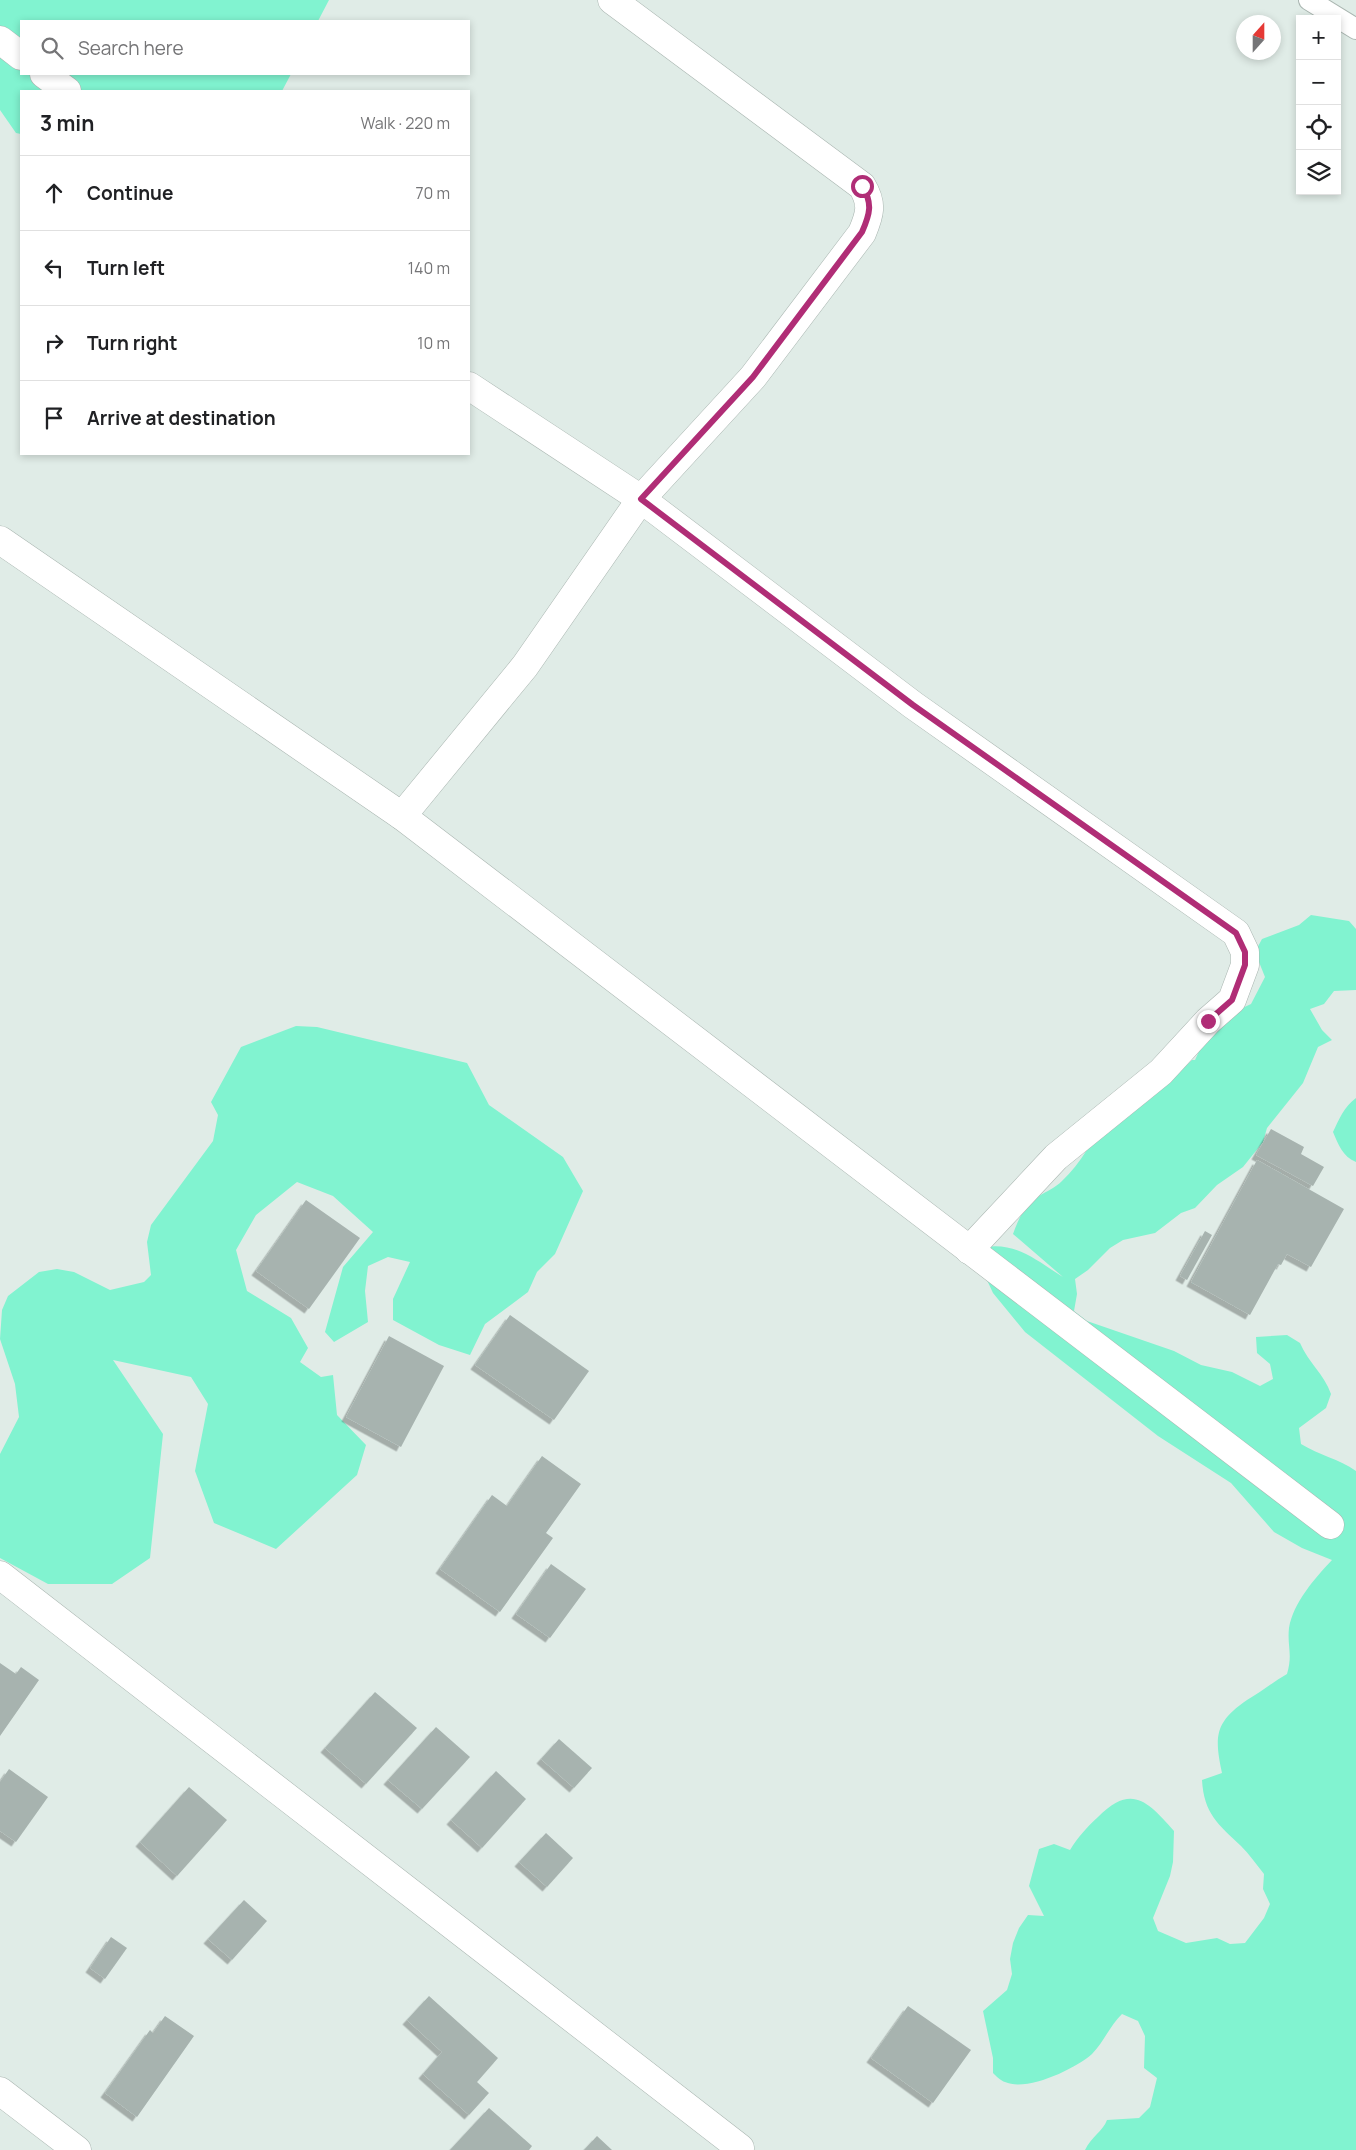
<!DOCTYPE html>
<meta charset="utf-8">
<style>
:root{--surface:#fff;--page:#f2f2f2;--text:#202124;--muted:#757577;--line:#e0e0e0}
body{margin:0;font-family:Manrope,sans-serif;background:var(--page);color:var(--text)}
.controls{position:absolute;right:15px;top:15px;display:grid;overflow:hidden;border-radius:0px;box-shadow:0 2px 8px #0003}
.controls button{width:45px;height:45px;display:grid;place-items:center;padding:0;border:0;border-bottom:1px solid var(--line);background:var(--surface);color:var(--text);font:25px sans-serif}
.compass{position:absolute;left:1236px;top:15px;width:45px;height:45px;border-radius:50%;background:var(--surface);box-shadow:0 2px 8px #0003;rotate:21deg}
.stop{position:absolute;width:15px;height:15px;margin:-11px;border:4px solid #b02d76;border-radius:50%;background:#fff}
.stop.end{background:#b02d76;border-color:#fff;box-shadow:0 1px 5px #0008}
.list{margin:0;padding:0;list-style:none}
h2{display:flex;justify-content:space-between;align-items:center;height:65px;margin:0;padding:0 20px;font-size:21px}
h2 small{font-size:16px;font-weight:400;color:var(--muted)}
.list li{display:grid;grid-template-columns:32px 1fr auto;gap:15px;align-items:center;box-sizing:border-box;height:75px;padding:0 20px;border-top:1px solid var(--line)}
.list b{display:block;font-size:19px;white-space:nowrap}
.list em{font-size:16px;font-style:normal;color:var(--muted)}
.icon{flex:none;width:28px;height:28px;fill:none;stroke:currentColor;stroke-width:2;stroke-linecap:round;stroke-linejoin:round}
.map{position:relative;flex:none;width:1356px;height:2150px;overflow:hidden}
.search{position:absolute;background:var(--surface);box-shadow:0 2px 8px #0003;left:20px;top:20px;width:450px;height:55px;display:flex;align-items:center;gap:12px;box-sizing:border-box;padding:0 18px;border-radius:0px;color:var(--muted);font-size:19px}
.panel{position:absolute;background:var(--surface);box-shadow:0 2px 8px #0003;left:20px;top:90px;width:450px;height:365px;border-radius:0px}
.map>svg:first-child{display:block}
.green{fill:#81f3d0}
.building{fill:#a7b3af;filter:url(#shadow)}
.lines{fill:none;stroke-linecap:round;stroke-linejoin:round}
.service-casing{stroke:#aab6b1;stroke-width:22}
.minor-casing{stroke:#aab6b1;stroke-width:29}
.service{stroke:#fff;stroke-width:20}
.minor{stroke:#fff;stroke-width:28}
.route{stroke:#b02d76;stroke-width:6}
</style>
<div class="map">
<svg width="1356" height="2150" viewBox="0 0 1356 2150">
<defs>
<filter id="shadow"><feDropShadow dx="-4.5" dy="4.5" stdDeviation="0" flood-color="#0004"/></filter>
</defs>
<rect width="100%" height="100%" fill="#e0ece7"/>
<!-- green -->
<g class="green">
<path d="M0,0H329L318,21H21V74H291L282,91H21V134L16,133L0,110Z"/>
<path d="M1311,915L1349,921L1356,929V990L1334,991L1324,1004L1310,1009L1322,1030L1332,1040L1318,1047L1303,1083L1267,1128L1263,1142L1243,1167L1217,1185L1195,1208L1181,1213L1155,1233L1123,1240L1110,1248L1088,1270L1075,1279L1077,1294L1074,1311L1087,1321L1174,1351L1201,1365L1232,1372L1260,1386L1273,1379L1270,1364L1257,1353L1256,1337L1287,1335L1300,1343C1308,1362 1324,1374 1331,1394L1326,1408L1299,1428L1301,1444C1319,1455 1339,1459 1356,1471V2150H1085C1091,2137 1103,2131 1107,2120L1139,2118L1150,2107L1157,2078L1144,2068L1145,2036L1138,2021L1122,2014C1109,2027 1103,2043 1092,2054C1075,2069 1027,2092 1005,2082C1001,2081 996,2076 993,2073V2058L983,2011L1007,1990L1012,1974L1010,1959L1013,1943L1019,1928L1028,1915L1044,1916L1029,1886L1039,1849L1054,1844L1070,1850C1078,1837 1087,1827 1098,1817C1132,1783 1148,1802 1174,1831L1173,1862L1170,1876L1153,1918L1158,1931L1186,1943L1217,1938L1230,1944L1245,1943L1264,1918L1270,1904L1263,1889L1264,1874C1256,1864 1249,1854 1241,1846C1218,1824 1204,1814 1202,1780L1222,1773C1214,1736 1215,1722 1247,1700C1261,1692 1273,1682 1287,1674C1293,1654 1287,1646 1289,1628C1293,1603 1315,1578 1332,1560L1302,1548L1274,1532L1231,1483L1158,1436L1025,1332L993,1293L986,1278L985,1247C1017,1242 1037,1261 1063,1277L1013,1234C1018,1220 1025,1204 1039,1196C1047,1191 1055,1188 1062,1181C1081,1163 1093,1140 1106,1117L1135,1108L1148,1101L1192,1060H1195L1202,1045L1236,1011L1251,1004L1265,977L1255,952L1262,939L1299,925Z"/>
<path d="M296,1026L317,1027L467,1063L489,1105L563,1157L583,1191L555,1254L537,1272L528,1292L485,1324L470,1355L439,1345L393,1320V1299L410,1262L388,1257L368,1266L365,1291L368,1322L334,1342L325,1332L343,1267L373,1232L333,1196L297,1182L256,1215L236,1250L247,1291L291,1318L308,1348L300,1362L321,1377L333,1375L337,1415L366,1445L357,1475L276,1549L214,1523L195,1471L208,1404L191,1377L113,1360L163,1434L150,1558L112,1584H48L0,1558V1454L19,1417L15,1384L0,1339L2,1310L8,1296L39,1272L57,1269L74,1272L110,1290L144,1282L151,1275L147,1242L151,1225L213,1141L218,1115L211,1102L241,1047Z"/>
<path d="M1356,1098V1162C1343,1157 1338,1144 1333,1132C1339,1119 1344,1107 1356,1098Z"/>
</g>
<!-- building -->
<g class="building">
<path d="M1271,1129L1304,1147L1301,1154L1324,1167L1313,1186L1256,1155Z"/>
<path d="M1257,1160L1344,1209L1311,1267L1287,1254L1281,1265L1278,1264L1250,1315L1191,1282Z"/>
<path d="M306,1200L360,1238L309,1309L256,1271Z"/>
<path d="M1205,1231L1212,1235L1187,1280L1180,1276Z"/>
<path d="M510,1315L589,1371L554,1420L475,1365Z"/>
<path d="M389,1336L444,1366L401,1447L346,1417Z"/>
<path d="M542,1456L581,1484L546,1533L553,1538L500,1612L440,1569L492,1495L507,1506Z"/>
<path d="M551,1564L586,1589L550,1638L516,1614Z"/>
<path d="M0,1663L16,1674L21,1667L39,1680L0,1736Z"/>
<path d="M375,1692L417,1728L366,1784L325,1748Z"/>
<path d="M436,1727L470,1757L422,1809L388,1780Z"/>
<path d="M559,1739L592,1768L574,1788L541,1759Z"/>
<path d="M9,1769L48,1797L16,1842L0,1831V1782Z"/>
<path d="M496,1771L526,1799L482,1848L451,1820Z"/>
<path d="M189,1787L227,1820L177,1876L140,1842Z"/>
<path d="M546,1833L573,1858L547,1887L519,1862Z"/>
<path d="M244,1900L267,1921L232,1960L208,1939Z"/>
<path d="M111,1937L127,1948L105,1979L90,1968Z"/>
<path d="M429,1996L498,2058L477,2082L489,2093L469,2115L423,2074L442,2052L407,2020Z"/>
<path d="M908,2006L971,2050L933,2103L871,2058Z"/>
<path d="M165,2016L194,2036L137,2117L105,2093L150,2030L153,2033Z"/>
<path d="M489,2108L532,2146L529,2150H450Z"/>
<path d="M597,2136L612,2150H584Z"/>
</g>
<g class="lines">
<!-- service casing -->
<g class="service-casing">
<path id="service" d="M1309,0L1356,29"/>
</g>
<!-- minor casing -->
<g class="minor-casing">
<g id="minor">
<path d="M0,40L21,56"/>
<path d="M44,74L67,91"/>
<path d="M469,386L641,499L753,377L862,233C870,214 873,204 862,186L612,0"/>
<path d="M0,540L402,816L1330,1525"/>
<path d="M402,816L525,666L641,499L913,705L1236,933L1245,952V965L1232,1000L1208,1021L1161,1072L1056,1157L969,1250"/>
<path d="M0,1575L740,2148"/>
<path d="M0,2091L77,2150"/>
</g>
</g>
<!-- service -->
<use href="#service" class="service"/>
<!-- minor -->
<use href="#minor" class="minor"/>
</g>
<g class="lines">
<!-- route -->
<path class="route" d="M862,186C873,203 870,214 862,232L753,377L641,499L913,705L1236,933L1245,952V965L1232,1000L1208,1021"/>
</g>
</svg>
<div class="controls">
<button>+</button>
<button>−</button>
<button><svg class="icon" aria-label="locate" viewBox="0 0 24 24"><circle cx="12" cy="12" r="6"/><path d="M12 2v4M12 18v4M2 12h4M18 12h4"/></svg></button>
<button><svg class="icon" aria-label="layers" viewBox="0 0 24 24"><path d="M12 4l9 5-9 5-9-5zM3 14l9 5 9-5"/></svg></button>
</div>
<svg class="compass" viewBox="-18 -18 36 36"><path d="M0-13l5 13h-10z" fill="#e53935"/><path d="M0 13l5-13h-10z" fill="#757577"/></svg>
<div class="stop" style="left:862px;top:186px"></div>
<div class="stop end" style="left:1208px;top:1021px"></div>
<div class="search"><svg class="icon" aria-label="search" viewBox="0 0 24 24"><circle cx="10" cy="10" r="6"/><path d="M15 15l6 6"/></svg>Search here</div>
<section class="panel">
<h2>3 min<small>Walk · 220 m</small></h2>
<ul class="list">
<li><svg class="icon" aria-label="ahead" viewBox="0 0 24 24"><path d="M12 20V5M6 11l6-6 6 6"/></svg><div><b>Continue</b></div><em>70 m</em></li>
<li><svg class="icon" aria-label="left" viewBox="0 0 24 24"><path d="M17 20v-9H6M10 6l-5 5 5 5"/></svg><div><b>Turn left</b></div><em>140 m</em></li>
<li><svg class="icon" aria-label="right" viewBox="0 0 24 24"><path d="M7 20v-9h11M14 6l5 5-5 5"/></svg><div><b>Turn right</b></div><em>10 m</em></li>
<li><svg class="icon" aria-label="arrive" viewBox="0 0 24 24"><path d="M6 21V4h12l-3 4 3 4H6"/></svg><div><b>Arrive at destination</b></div></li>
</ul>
</section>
</div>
